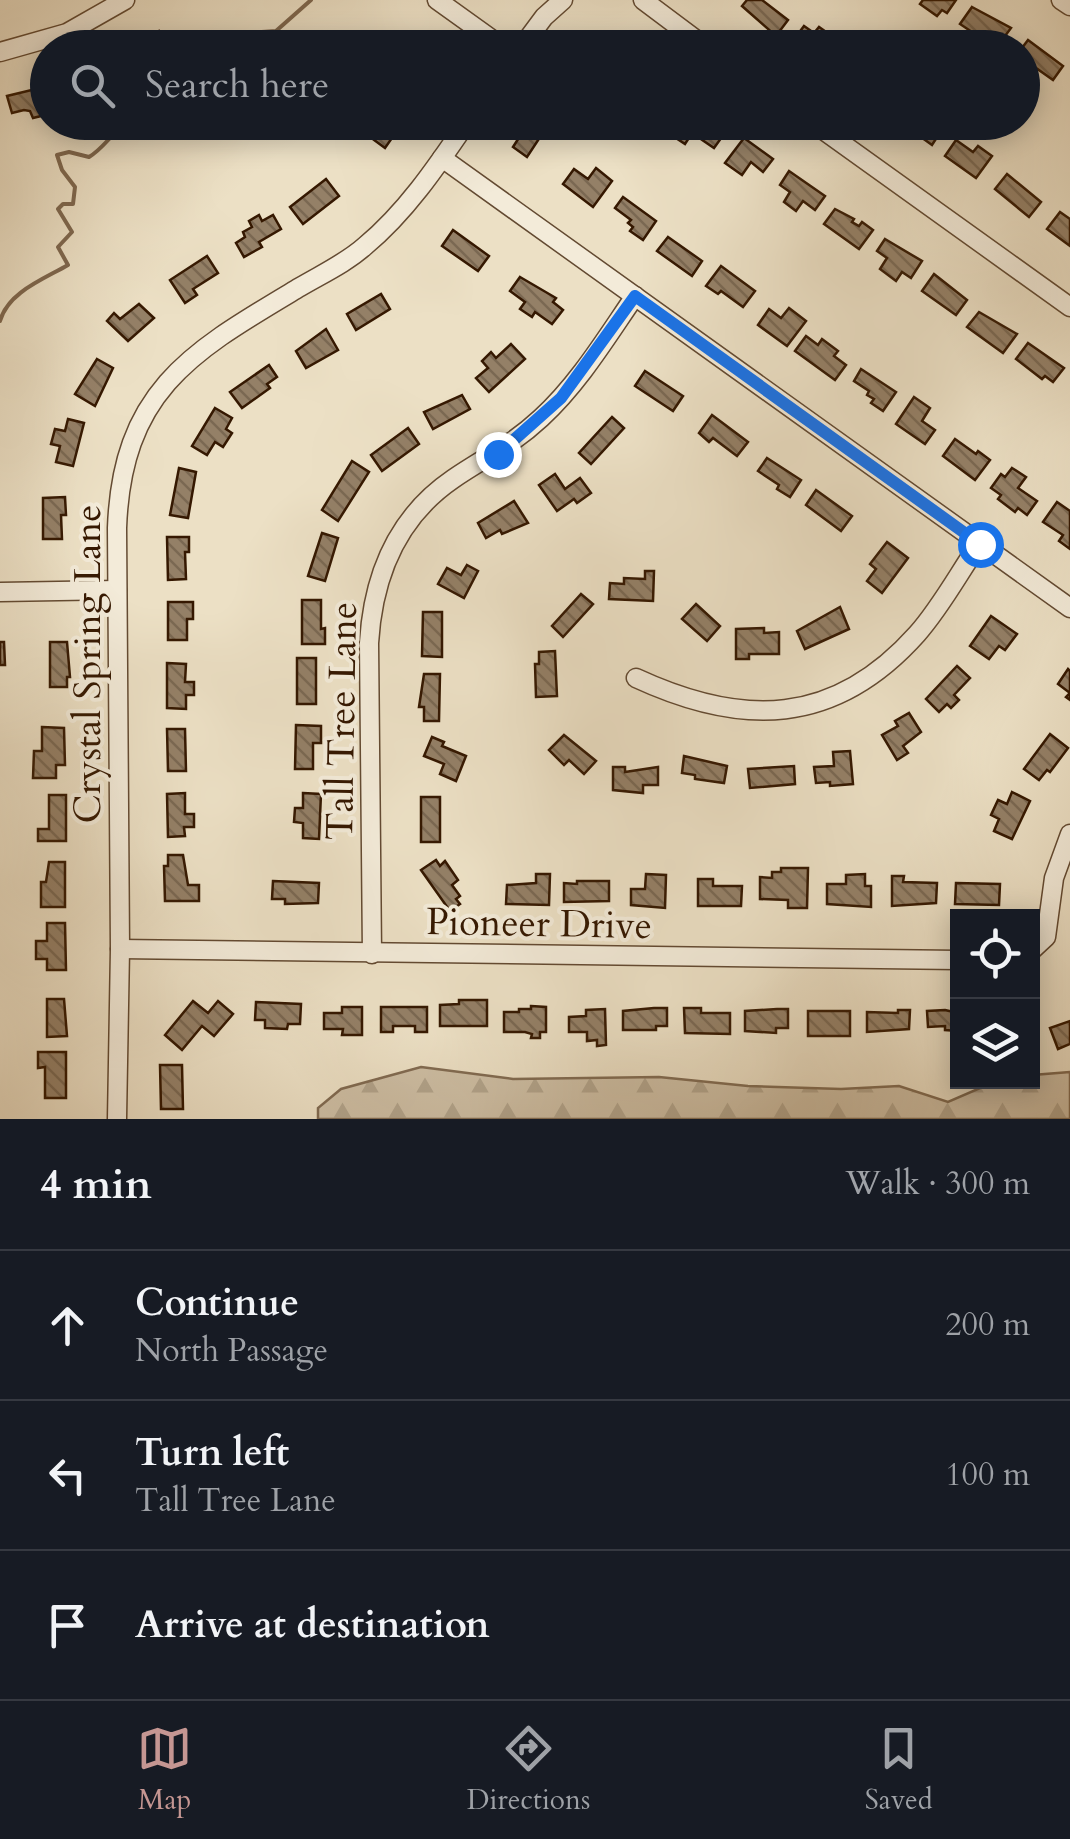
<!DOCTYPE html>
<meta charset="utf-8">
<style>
:root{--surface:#171b24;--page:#242831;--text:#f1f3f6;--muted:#9ea1a6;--line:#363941;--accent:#c59692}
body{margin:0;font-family:Cardo,serif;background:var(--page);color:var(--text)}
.controls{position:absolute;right:30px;bottom:30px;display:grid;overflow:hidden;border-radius:0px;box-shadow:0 5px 25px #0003}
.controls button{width:90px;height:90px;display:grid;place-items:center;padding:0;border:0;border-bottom:2px solid var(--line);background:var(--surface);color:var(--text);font:50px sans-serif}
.stop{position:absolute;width:30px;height:30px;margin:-22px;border:8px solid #1a73e8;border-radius:50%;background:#fff}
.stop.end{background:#1a73e8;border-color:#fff;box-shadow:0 2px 10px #0008}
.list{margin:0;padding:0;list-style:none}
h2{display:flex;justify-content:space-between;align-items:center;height:130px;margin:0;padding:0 40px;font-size:42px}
h2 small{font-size:32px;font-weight:400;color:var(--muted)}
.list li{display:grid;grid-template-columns:65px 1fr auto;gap:30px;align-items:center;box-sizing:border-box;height:150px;padding:0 40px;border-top:2px solid var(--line)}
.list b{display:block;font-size:38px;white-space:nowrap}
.list p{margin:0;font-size:32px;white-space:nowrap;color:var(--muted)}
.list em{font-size:32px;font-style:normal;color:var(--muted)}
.icon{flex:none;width:55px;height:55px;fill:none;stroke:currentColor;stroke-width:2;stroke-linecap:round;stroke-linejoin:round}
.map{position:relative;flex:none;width:1070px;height:1119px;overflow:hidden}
.search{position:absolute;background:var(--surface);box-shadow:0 5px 25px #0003;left:30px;right:30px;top:30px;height:110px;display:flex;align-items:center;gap:25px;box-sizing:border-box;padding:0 35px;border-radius:55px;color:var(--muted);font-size:38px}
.sheet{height:580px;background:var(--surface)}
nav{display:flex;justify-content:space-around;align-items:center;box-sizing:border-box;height:140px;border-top:2px solid var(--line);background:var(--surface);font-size:28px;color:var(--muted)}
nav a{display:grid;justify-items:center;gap:5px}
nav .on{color:var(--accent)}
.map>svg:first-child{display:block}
.forest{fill:url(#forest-firs);stroke:#816b52;stroke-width:2.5}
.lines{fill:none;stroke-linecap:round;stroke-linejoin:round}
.stream{stroke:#7e674e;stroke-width:4}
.building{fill:url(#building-back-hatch);stroke:#351801;stroke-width:2.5}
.minor-casing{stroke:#634a32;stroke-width:21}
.minor{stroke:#f3ebd9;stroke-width:18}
.route{stroke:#1a73e8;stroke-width:12}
.labels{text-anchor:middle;stroke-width:8;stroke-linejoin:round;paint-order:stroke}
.street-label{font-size:38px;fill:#351801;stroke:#f3ebd9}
</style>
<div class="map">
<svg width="1070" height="1119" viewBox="0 0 1070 1119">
<defs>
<pattern id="forest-firs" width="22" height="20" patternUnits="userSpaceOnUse" patternTransform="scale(2.5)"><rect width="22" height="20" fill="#cdbea4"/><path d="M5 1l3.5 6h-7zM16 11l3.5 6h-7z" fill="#b1a38b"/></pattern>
<pattern id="building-back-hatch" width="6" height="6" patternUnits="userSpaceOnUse" patternTransform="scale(2.5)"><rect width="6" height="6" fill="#948067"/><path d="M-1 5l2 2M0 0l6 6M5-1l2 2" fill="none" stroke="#7a6852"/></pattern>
</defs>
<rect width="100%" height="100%" fill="#ece0c5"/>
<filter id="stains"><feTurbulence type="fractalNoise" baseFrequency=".002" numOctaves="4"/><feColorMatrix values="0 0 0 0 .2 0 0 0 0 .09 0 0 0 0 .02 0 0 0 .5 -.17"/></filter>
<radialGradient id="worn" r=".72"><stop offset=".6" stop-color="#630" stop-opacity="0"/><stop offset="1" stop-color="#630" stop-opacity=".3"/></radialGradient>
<!-- forest -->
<path class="forest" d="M421,1067L513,1079L659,1077L748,1086L841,1089L899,1086L948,1102L994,1082H1032L1033,1075L1070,1072V1119H318V1108L341,1089Z"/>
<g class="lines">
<!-- stream -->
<g class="stream">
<path d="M243,48L247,33L276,31L311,0"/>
<path d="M0,321C8,292 44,279 68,265L58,247L72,232L58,209L63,204H73L75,187L62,170L57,155L69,152L89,157C107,146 112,130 131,122"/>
</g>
</g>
<!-- building -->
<g class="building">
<path d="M747,0H762L788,20L776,36L742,6Z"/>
<path d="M923,0H956L947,13L942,10L937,16L920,4Z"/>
<path d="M972,7L1011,28L996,48L960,24Z"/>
<path d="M804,26L814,33L819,27L829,34L824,41L833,48H808L795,38Z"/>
<path d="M159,31L168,48H132L147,37Z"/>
<path d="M1028,40L1063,66L1053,80L1022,58V48Z"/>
<path d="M48,86V105L42,106L45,115L33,118L30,111L24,110L12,113L7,96Z"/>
<path d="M380,122H403L385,148L370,137Z"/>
<path d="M529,122H550L527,157L513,147Z"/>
<path d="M677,122H723L729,127L714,148L692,133L685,144L670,134Z"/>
<path d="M900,122H936L943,128L932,145Z"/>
<path d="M744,138L773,159L763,172L751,162L742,175L725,163Z"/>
<path d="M956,140L973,152L978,146L992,156L976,178L945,156Z"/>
<path d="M596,168L612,181L593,207L563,184L574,169L588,179Z"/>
<path d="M789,171L825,196L815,210L803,201L796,211L784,202L790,192L780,185Z"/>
<path d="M1007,174L1041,202L1029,217L995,189Z"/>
<path d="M326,179L339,196L303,224L290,207Z"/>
<path d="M623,197L656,221L643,240L630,231L633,227L628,223L631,220L615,208Z"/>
<path d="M835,209L854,219L852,222L859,226L862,222L873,230L859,249L824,224Z"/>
<path d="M1060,212L1070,219V246L1047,229Z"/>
<path d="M259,215L262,221L273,215L281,229L259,242L262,247L244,257L236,243L245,237L243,232L252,227L249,221Z"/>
<path d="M453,230L489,256L478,271L442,246Z"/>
<path d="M668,237L702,261L692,276L657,251Z"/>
<path d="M885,239L922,261L911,278L902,272L896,281L880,269L887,258L877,251Z"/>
<path d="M207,256L218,273L193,289L197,295L185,303L170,280Z"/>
<path d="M721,266L755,291L743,307L721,291L718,294L706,286Z"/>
<path d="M934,274L967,300L956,315L922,291Z"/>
<path d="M520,277L556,298L553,302L563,310L552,324L535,312L532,317L520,309L525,302L510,291Z"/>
<path d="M381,294L390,309L356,330L347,314Z"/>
<path d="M139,304L154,318L128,341L107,321L114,313L120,319Z"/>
<path d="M789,308L806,321L787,346L758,325L769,309L781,318Z"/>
<path d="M979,312L1017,334L1003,353L967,327Z"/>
<path d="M326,329L338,350L306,368L296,351Z"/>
<path d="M806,336L818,345L822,339L838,351L834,356L846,365L835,380L795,351Z"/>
<path d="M1028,343L1064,368L1053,382L1045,376L1042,379L1016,359Z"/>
<path d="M511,344L525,359L489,392L476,378L488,368L482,361L491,352L496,358Z"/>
<path d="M97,359L113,368L95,406L75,394Z"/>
<path d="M269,365L277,377L267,384L270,388L242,408L230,392Z"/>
<path d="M861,369L896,392L883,411L871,403L874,399L867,395L869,391L854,381Z"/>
<path d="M645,371L683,396L673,411L635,386Z"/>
<path d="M462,395L470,409L433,429L424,412Z"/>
<path d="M914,397L930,408L922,421L935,430L925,444L896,424Z"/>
<path d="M215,408L232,418L226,429L232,433L223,447L215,442L207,455L192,446Z"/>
<path d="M712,415L748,442L737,456L713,438L709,442L699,433Z"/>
<path d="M612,417L624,428L591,464L579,453Z"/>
<path d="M68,419L84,423L73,466L56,462L60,446L51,444L55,429L65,431Z"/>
<path d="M408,428L419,444L382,471L371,455Z"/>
<path d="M955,439L976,454L978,451L990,460L975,480L943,456Z"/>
<path d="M767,458L801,480L790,497L777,489L779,485L758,471Z"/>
<path d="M352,461L369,472L338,521L322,510Z"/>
<path d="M179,468L196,472L188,518L170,515Z"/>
<path d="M1012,468L1026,477L1018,488L1037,501L1027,515L1018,508L1015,512L998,499L1001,495L991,488L1001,474L1005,477Z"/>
<path d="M555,474L565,489L580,478L591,493L577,503L574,499L557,511L539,485Z"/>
<path d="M816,490L852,516L841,531L806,505Z"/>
<path d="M65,497L66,515H61L62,539H43V498Z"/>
<path d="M514,501L528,523L502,534L500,530L486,538L478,523Z"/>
<path d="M1057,502L1070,511V549L1059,541L1063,535L1043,522Z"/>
<path d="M322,533L338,538L325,581L308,576Z"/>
<path d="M167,537H189V552H185L186,579L168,580Z"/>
<path d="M887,542L908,558L882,593L867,581L876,569L870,564Z"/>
<path d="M467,565L478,571L464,598L438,584L447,568L461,575Z"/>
<path d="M645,571H654L653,601L609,599L610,583L624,584V578L645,579Z"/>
<path d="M581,594L593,604L563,637L552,626Z"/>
<path d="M302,600H321V629L325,628V644H302Z"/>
<path d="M168,602H193V619H187V640H168Z"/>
<path d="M696,604L720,626L707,641L682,619Z"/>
<path d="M840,607L849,629L805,649L797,631Z"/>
<path d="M423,612H442V657L422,656Z"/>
<path d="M991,616L1017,634L1005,650L999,646L989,659L970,646Z"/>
<path d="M764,628V633L779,632V654H749V659H736V629Z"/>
<path d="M0,642H4L5,665H0Z"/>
<path d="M50,642H67L70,677H67V687H50Z"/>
<path d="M555,651L557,696L536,697L535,664H539V652Z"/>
<rect x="297" y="658" width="19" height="46"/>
<path d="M167,663L186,664L185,682H194V695H186V709L167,708Z"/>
<path d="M957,666L970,678L954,695L959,700L951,708L947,704L939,712L926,699Z"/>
<path d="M1068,669L1070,671V700L1066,697L1070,693L1058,684Z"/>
<path d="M424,674H440L439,721H424V707H419Z"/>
<path d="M909,713L921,732L903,746L908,753L897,760L882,735L898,726L895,721Z"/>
<path d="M296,725L321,726V743H313V769H295Z"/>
<path d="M42,727L64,728L65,765H56V778H33L34,751H42Z"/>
<path d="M167,729H185L186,771H168Z"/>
<path d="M1050,734L1068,748L1050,772L1047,770L1039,780L1024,769Z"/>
<path d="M564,735L596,761L584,774L569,760L564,765L549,750Z"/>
<path d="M432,737L444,742L442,746L466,756L456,781L440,774L444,764L424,756Z"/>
<path d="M850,751L853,784L830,786V782L816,783L814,767L834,766L833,752Z"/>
<path d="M684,756L727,766L724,783L695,779V775L682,773Z"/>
<path d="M794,766L795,784L750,788L748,769Z"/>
<path d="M613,767H625V772L658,767V785H643V793L613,790Z"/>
<path d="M1012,792L1030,801L1012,839L994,831L999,819L991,815L998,800L1007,804Z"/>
<path d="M185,793V814H194V827H184L185,836L168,837L167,794Z"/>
<path d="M303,793L321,794L319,839L303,838V823L294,822L295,808H303Z"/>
<path d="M49,795H66V841H38V829H49Z"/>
<rect x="421" y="797" width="19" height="45"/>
<path d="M168,855H183L188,885H199V901H165L164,866H168Z"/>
<path d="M436,860L440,866L445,861L458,880L452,885L460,896L456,899L460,904L450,911L421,870Z"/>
<path d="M49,862H65V907H41V882H46Z"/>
<path d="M781,868H808L807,908H788V900L760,899V877L772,878V872H781Z"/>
<path d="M536,874H550L549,905L506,904L507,885L536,883Z"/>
<path d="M646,874L666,875L665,908L631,905V889H645Z"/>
<path d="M865,874V886H871V907L827,904V884H846V875Z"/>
<path d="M892,876H904L903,882L937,883L936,903L892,906Z"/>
<path d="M698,879H713V886H742L741,906H698Z"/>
<path d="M273,881L319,883L318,903L285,904V899H272Z"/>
<path d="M577,881H609V901L564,902V883L577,884Z"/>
<path d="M956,883L1000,884L999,905L955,904Z"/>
<path d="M47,923H65L66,970H47V959H36V941H47Z"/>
<path d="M47,999H64L67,1036L47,1037Z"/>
<path d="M459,1000H487V1026H440V1005L459,1004Z"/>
<path d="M193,1001L208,1013L218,1001L233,1014L214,1036L202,1026L182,1050L165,1035Z"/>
<path d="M256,1002L301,1004L300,1024H288L287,1029L265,1028V1020H255Z"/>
<path d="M531,1006L546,1007V1032H540V1038H531L532,1034L525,1032H504V1012H519V1009H531Z"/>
<path d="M342,1007H362V1035H342L343,1029H324V1013H342Z"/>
<path d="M381,1007H427V1032H415V1026H393V1032H381Z"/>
<path d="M654,1008H667V1026H656V1030H623V1011Z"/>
<path d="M684,1008H701V1013H730V1034L685,1033Z"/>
<path d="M605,1009L606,1045L597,1046V1040L587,1041V1032H569V1017L586,1016V1010Z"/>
<path d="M777,1009H788V1028H776V1033L745,1031V1011Z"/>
<path d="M898,1010H910L909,1029L867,1032V1012L898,1013Z"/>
<path d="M945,1010L958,1013V1031L945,1030V1026L928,1027L927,1011Z"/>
<rect x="808" y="1011" width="42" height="25"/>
<path d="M1070,1021V1044L1058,1049L1050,1028Z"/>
<path d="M38,1052H66V1098H45V1067L38,1068Z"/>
<path d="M160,1065H182L183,1109H161Z"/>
</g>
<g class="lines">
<!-- minor casing -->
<g class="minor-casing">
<g id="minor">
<path d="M437,0L504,48"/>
<path d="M643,0L707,48"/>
<path d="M1061,0L1070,6"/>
<path d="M521,48L544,17L563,0"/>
<path d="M0,52L67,33L125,0"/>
<path d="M812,122L1070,307"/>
<path d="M442,158L1070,608"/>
<path d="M0,592L117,590"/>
<path d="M636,678C742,727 834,727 917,634C941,607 959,573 979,544"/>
<path d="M120,949L958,960"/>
<path d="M1032,950L1046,937L1054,878L1070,834"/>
<path d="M372,954L369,643C373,577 396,518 453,479C485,457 511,446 541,418C579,383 606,338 635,296"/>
<path d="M117,1119L120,949L117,528C122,389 193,351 300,287C322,274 346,263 365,246C406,212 437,166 467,122"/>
</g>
</g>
<!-- minor -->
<use href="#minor" class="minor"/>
</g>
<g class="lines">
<!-- route -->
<path class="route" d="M498,454L561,398L635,296L980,544"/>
</g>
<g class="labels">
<!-- street labels -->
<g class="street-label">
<text transform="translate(87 664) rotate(-90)" y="13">Crystal Spring Lane</text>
<text transform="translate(341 721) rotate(-89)" y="13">Tall Tree Lane</text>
<text transform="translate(539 923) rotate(1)" y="13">Pioneer Drive</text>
</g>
</g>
<rect width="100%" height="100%" filter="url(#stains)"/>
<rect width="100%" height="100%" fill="url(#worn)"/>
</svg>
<div class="controls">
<button><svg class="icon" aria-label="locate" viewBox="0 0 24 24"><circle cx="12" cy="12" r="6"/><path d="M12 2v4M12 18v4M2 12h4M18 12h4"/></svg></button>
<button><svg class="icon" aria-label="layers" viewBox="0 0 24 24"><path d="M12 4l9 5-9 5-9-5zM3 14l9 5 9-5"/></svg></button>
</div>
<div class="stop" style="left:980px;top:544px"></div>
<div class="stop end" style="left:498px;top:454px"></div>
<div class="search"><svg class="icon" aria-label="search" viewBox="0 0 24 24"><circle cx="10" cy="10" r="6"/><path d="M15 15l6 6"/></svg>Search here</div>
</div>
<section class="sheet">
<h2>4 min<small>Walk · 300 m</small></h2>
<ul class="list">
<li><svg class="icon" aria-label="ahead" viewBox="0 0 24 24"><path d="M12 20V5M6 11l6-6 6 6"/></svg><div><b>Continue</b><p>North Passage</p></div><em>200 m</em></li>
<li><svg class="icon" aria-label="left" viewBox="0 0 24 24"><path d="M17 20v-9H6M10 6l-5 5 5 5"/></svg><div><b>Turn left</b><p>Tall Tree Lane</p></div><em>100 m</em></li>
<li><svg class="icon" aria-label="arrive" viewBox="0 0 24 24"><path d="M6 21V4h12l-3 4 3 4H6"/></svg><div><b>Arrive at destination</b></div></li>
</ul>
</section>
<nav>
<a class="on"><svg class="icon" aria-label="map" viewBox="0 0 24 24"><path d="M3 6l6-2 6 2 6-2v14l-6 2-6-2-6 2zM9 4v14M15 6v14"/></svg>Map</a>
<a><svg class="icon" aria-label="directions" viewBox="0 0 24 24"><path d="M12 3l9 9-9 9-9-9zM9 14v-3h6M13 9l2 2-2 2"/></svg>Directions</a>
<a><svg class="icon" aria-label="saved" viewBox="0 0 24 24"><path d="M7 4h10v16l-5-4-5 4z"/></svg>Saved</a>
</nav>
